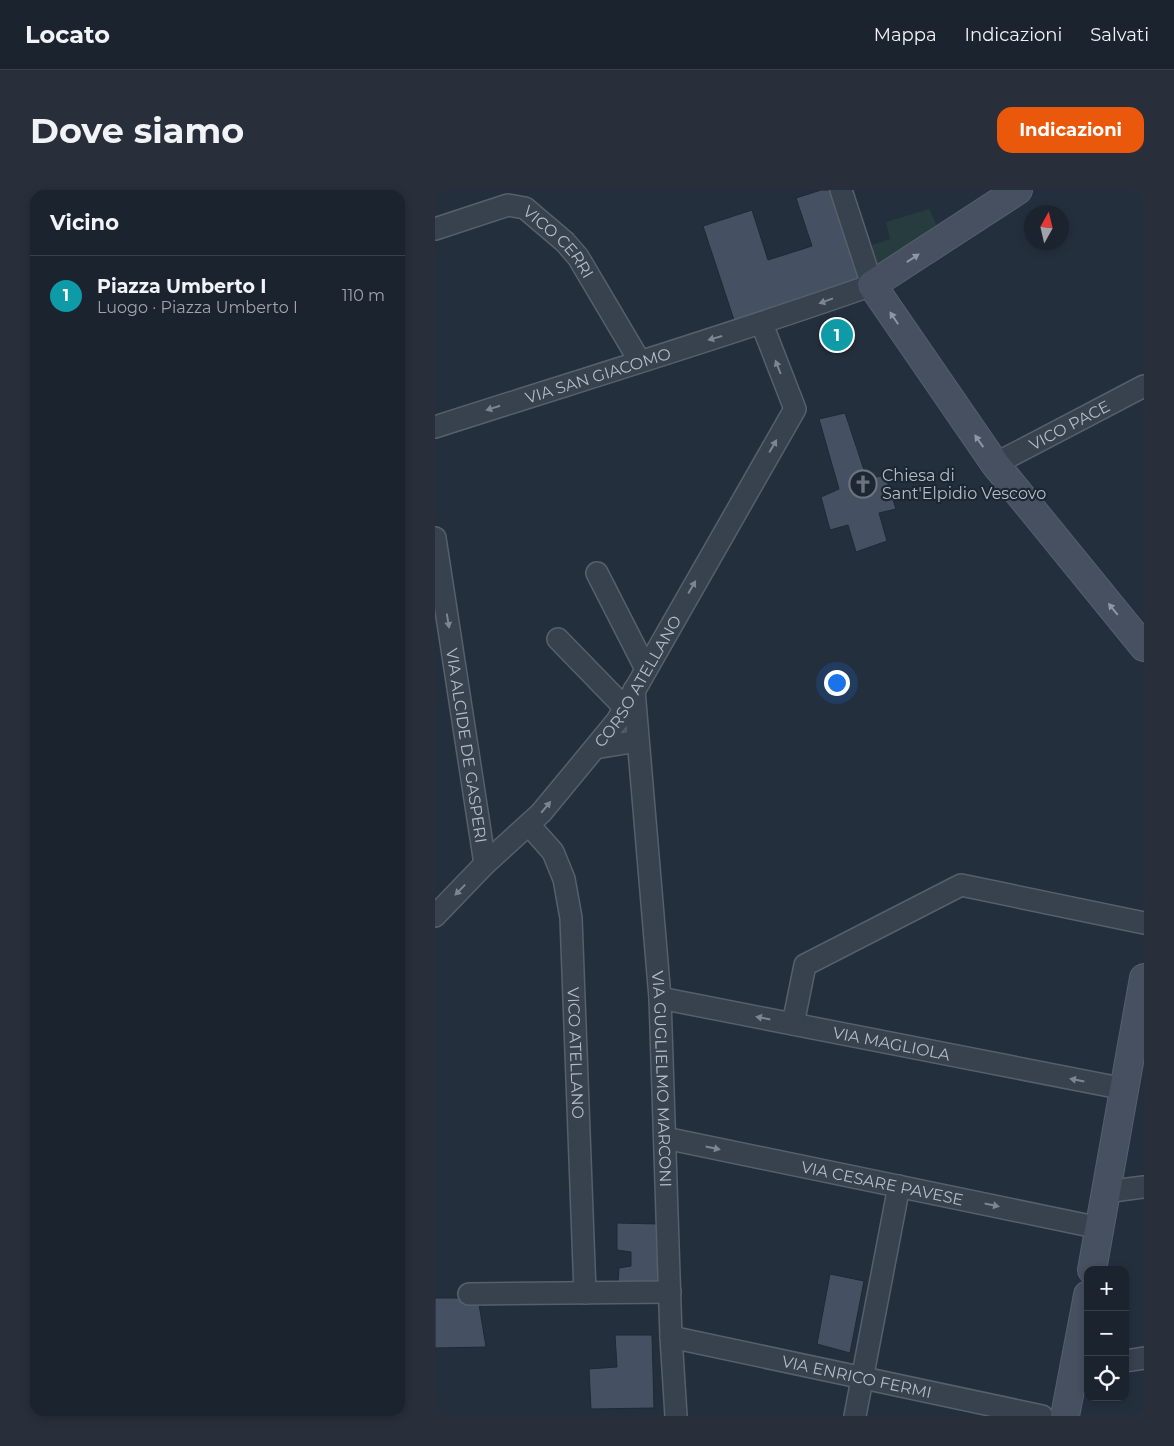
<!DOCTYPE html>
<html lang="it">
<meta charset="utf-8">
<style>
:root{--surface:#1b232e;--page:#282f3a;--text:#f1f3f6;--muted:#a0a4aa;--line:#39404a;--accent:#ea580c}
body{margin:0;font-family:Montserrat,sans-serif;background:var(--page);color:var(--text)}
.controls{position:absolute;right:15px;bottom:15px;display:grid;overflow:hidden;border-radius:10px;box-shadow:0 2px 8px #0003}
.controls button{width:45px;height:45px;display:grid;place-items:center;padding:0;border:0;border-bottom:1px solid var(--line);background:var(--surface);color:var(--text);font:25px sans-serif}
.compass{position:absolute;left:589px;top:15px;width:45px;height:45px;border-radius:50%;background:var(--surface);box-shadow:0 2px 8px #0003;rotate:8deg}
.you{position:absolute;left:401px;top:492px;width:18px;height:18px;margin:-12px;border:4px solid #fff;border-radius:50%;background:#1a73e8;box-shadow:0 0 0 8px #1a73e833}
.badge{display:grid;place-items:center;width:32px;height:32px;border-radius:50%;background:var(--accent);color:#fff;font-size:16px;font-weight:700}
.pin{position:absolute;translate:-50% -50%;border:2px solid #fff;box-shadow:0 1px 5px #0006}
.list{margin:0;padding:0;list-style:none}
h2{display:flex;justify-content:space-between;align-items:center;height:65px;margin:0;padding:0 20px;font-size:21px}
h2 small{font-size:16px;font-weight:400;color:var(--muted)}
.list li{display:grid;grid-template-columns:32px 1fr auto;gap:15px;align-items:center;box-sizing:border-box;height:80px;padding:0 20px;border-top:1px solid var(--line)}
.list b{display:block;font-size:19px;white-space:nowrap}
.list p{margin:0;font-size:16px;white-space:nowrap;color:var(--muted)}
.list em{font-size:16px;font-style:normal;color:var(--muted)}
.icon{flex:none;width:28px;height:28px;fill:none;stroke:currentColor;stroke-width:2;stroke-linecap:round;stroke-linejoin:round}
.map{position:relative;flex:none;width:709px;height:1226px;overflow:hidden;border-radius:15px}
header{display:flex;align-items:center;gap:30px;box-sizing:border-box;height:70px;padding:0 25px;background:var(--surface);border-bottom:1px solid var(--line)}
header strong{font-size:24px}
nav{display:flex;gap:28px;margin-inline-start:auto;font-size:18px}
.intro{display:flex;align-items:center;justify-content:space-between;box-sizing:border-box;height:120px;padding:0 30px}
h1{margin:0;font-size:35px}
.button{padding:12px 22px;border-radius:15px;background:var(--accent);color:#fff;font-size:18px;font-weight:700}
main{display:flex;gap:30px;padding:0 30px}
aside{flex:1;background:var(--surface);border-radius:15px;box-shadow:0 2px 8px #0003}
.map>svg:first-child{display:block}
.green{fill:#263c3f}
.building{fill:#455162;stroke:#1f2835}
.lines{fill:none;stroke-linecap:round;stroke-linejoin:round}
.street-casing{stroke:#565f6c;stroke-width:24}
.secondary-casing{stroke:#565f6c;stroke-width:30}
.street{stroke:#38414e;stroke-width:21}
.secondary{stroke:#465061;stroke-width:28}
.oneway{fill:#8e96a5}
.oneway2{fill:#7c8592}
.labels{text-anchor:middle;stroke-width:4.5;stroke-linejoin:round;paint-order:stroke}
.street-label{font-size:16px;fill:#b4bcc9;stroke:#1d2633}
.poi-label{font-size:16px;fill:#b4bcc9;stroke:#1d2633;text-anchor:start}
</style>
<header>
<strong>Locato</strong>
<nav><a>Mappa</a><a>Indicazioni</a><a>Salvati</a></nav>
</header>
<div class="intro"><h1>Dove siamo</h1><a class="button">Indicazioni</a></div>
<main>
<aside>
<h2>Vicino<small></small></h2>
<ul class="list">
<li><span class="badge" style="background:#0f9aa8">1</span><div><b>Piazza Umberto I</b><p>Luogo · Piazza Umberto I</p></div><em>110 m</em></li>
</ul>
</aside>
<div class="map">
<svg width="709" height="1226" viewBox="0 0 709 1226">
<rect width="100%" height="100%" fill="#242f3e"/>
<!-- green -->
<path class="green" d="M494,19L507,46L442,88L431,57L455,49L451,32Z"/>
<!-- building -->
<g class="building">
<path d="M386,0H399L428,88L299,130L268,36L317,20L333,70L377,56L361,8Z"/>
<path d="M410,223L432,289L450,285L461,319L444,323L452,351L421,362L413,335L395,340L386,307L404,299L384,229Z"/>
<path d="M182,1033L223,1034V1094H183L184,1078L196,1076V1062L182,1060Z"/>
<path d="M395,1084L429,1091L415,1163L382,1154Z"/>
<path d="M0,1108H43L51,1157L0,1158Z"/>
<path d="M180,1145H217L219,1218L156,1219L154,1179L182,1177Z"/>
</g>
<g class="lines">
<!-- street casing -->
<g class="street-casing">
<g id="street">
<path id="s1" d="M0,39L73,15L90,18L130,52L143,67L204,170"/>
<path id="s2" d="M0,237C146,190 293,146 437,95L406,0"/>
<path id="s3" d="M560,274L709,196"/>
<path id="s4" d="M0,348L50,674"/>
<path d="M162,383L211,479"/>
<path d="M123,449L190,518"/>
<path id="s5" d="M199,500L225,808L236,1147L241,1226"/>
<path d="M160,558L203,551"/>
<path id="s6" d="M94,635L118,662L129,689L136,728L150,1103"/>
<path id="s7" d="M0,726L50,674L106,623L182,531L360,219L327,134"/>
<path id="s8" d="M225,808L690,899"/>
<path d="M358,834L370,775L526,695L709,733"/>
<path id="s9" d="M230,948L665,1038"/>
<path d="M670,1002L709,997"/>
<path d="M34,1104L235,1102"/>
<path id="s10" d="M236,1147L607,1226"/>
<path d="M690,1171L709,1168"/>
<path d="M420,1226L464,996"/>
</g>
</g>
<!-- secondary casing -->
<g class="secondary-casing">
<g id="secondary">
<path d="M583,0L437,95L560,274L709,457"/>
<path d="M657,1080L709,788"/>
<path d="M630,1226L653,1105"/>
</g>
</g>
<!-- street -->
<use href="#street" class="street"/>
<!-- secondary -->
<use href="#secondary" class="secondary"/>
</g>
<!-- one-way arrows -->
<defs><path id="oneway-solid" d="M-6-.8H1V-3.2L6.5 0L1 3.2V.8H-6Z" transform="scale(1.25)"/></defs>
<g class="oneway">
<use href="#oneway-solid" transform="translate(478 68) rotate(-33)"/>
<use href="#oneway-solid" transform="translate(459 128) rotate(-124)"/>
<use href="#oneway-solid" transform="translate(544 251) rotate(-125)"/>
<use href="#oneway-solid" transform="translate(678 419) rotate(-129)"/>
</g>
<g class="oneway2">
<use href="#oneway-solid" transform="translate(391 111) rotate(160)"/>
<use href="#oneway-solid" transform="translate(280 148) rotate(164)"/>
<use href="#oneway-solid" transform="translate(343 177) rotate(-111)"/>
<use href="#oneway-solid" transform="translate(58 218) rotate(162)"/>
<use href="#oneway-solid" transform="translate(338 256) rotate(-60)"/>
<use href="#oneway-solid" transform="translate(257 397) rotate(-60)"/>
<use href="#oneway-solid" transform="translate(13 431) rotate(81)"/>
<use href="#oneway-solid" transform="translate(111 617) rotate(-50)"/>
<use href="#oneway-solid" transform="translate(25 700) rotate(134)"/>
<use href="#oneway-solid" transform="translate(328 828) rotate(-169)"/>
<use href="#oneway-solid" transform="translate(642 890) rotate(-169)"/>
<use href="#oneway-solid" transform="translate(278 958) rotate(12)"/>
<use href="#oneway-solid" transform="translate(557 1015) rotate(12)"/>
</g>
<!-- icons -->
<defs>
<g id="church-ring" transform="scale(1.4375)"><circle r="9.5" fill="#1d2633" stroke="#6b7280" stroke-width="1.5"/><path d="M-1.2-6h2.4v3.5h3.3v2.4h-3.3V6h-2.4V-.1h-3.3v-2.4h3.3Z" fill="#6b7280"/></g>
</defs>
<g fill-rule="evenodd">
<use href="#church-ring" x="428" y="294"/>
</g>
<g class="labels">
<!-- street labels -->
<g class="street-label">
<text dy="6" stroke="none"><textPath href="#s1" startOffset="142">VICO CERRI</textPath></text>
<text dy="6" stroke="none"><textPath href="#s2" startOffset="171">VIA SAN GIACOMO</textPath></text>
<text dy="6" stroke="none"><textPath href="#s3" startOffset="84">VICO PACE</textPath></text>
<text dy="6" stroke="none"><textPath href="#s7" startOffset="312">CORSO ATELLANO</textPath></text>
<text dy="6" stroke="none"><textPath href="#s4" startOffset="210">VIA ALCIDE DE GASPERI</textPath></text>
<text dy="6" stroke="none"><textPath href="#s8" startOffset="236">VIA MAGLIOLA</textPath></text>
<text dy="6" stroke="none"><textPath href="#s6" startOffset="240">VICO ATELLANO</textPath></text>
<text dy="6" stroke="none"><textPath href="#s5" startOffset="390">VIA GUGLIELMO MARCONI</textPath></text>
<text dy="6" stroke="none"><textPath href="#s9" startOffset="222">VIA CESARE PAVESE</textPath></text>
<text dy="6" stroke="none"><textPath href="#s10" startOffset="190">VIA ENRICO FERMI</textPath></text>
</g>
<!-- poi labels -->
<g class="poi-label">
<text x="447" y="291">Chiesa di<tspan x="447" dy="18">Sant'Elpidio Vescovo</tspan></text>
</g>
</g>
</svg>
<div class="controls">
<button>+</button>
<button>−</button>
<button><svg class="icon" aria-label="locate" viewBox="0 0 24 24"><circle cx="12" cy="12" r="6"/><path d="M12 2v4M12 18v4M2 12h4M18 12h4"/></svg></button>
</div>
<svg class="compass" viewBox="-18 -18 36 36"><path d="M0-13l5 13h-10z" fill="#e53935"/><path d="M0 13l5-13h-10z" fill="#a0a4aa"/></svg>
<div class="you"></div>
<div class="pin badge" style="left:402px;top:145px;background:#0f9aa8">1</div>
</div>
</main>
